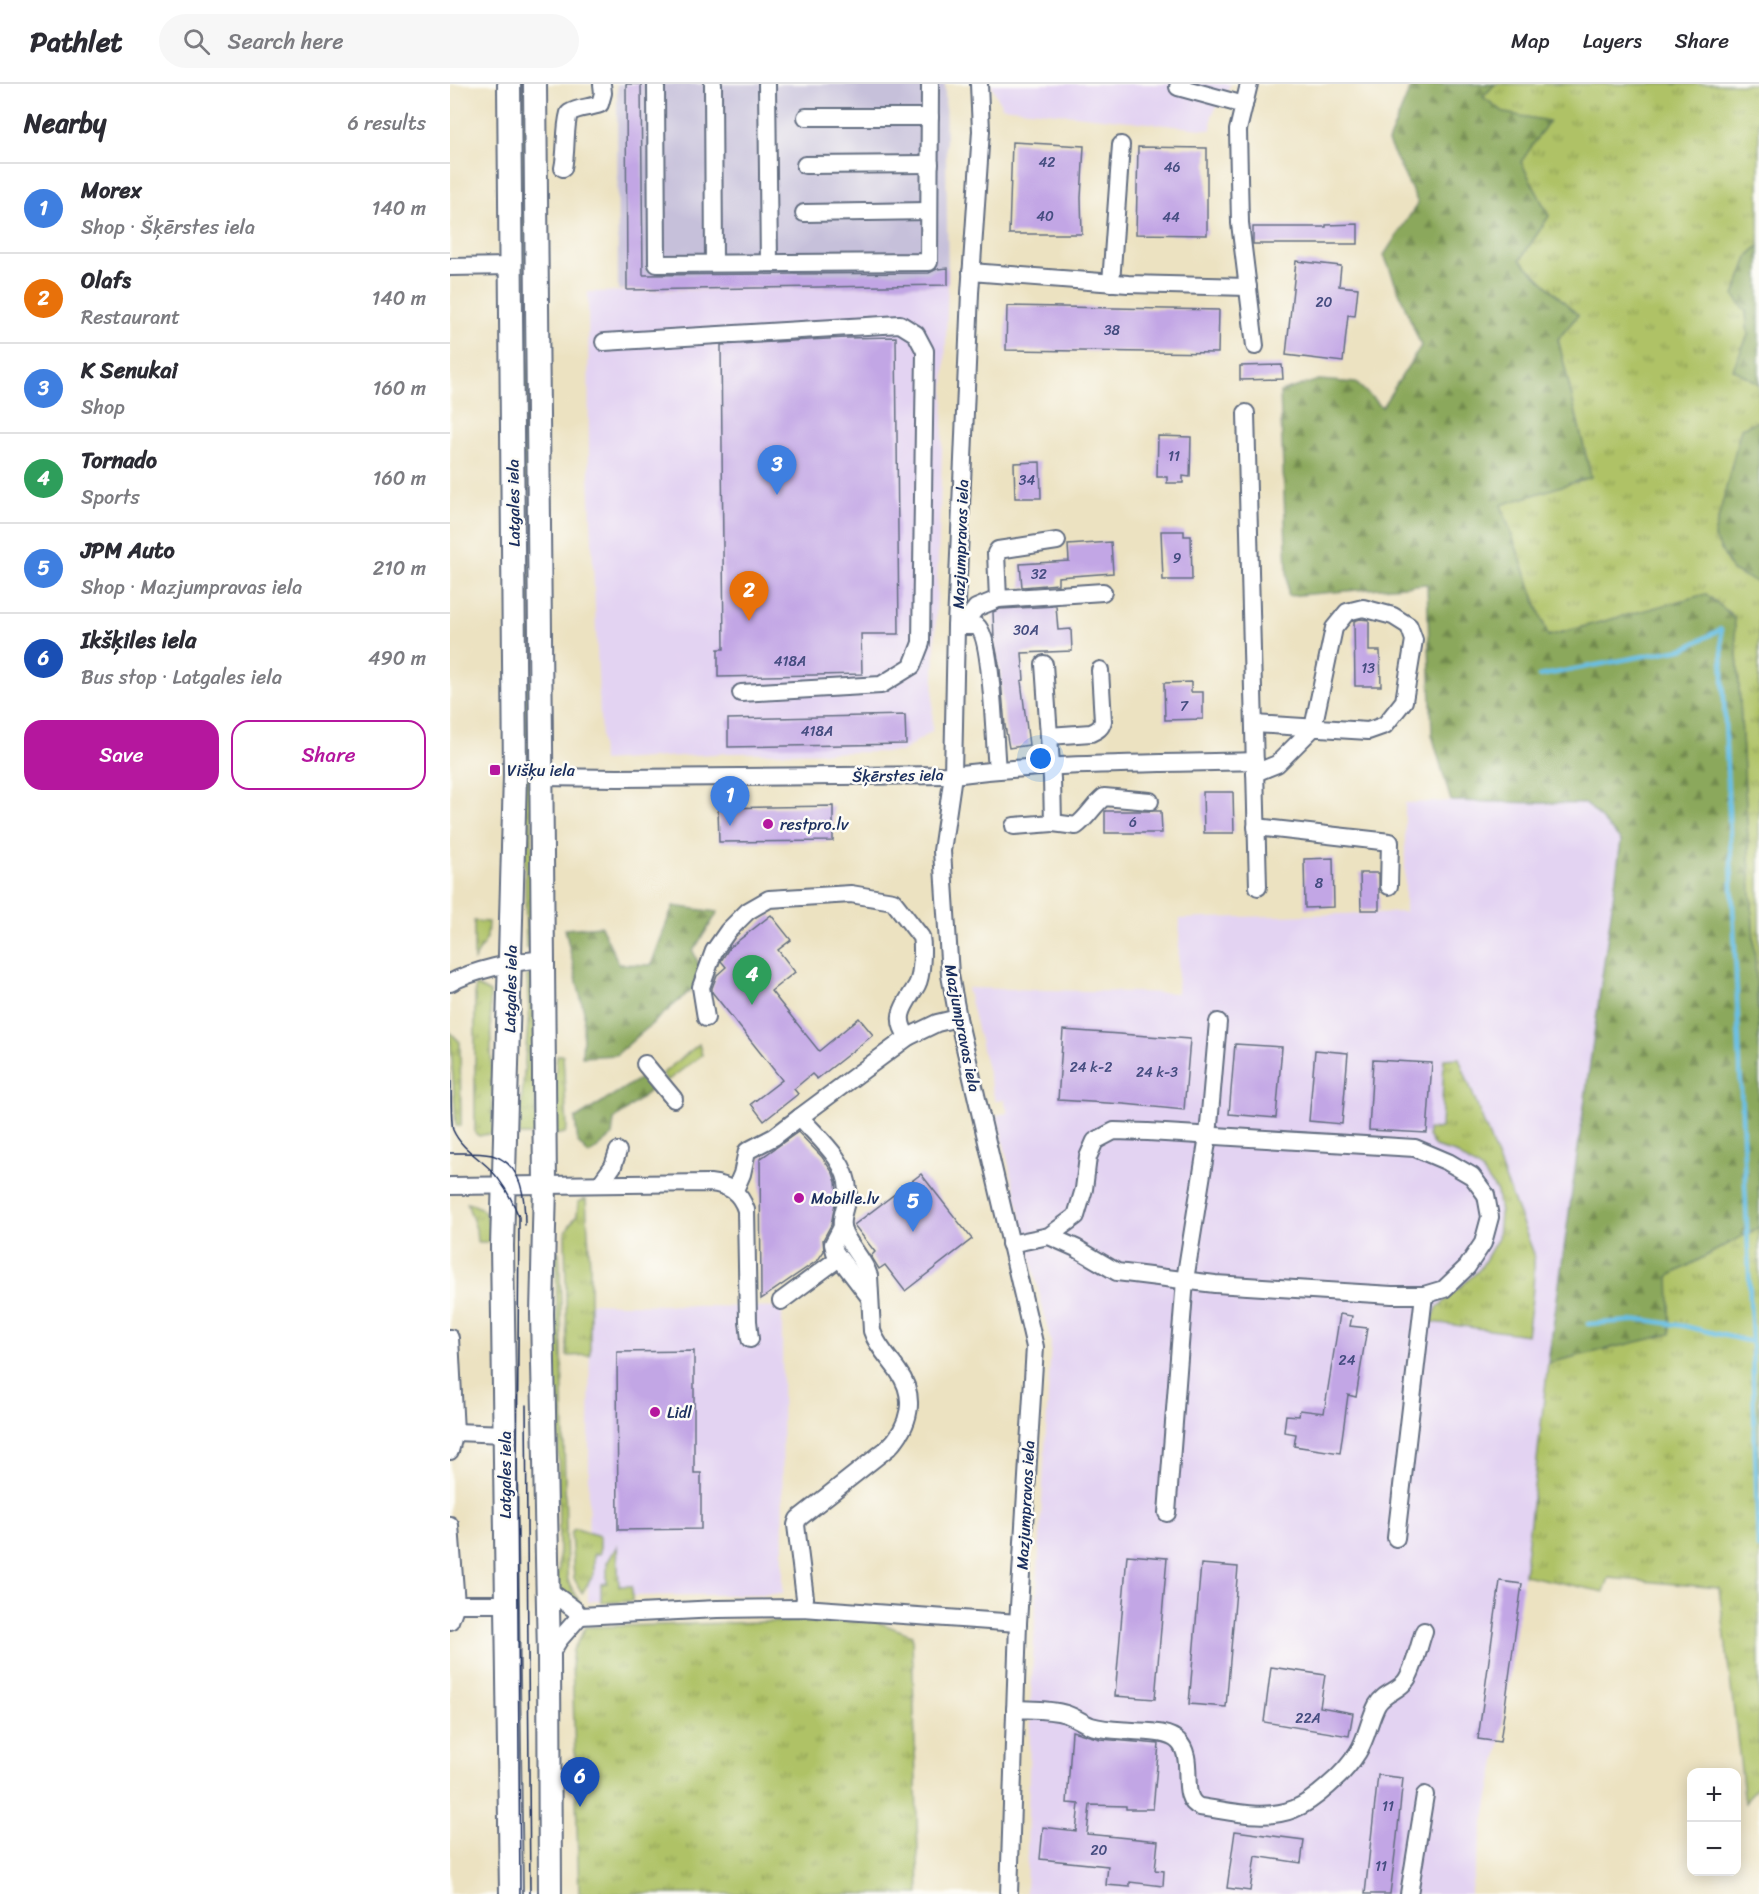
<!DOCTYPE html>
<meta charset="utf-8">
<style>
:root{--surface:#fff;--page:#f7f7f7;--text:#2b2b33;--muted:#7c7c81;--line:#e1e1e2;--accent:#b5179e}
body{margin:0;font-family:Sriracha,sans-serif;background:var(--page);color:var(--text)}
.controls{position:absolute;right:18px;bottom:18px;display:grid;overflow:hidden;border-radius:12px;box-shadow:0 3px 15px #0003}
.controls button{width:54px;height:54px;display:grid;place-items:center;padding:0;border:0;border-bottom:2px solid var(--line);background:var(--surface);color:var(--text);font:30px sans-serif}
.you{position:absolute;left:591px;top:675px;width:21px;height:21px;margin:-15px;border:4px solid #fff;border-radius:50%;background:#1a73e8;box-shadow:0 0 0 9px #1a73e833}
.badge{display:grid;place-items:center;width:39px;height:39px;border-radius:50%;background:var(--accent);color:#fff;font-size:20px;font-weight:700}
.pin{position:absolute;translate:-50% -50px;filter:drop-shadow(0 2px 3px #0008)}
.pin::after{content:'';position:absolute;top:32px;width:21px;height:18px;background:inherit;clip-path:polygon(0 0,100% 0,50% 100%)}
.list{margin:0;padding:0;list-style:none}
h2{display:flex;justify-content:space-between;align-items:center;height:78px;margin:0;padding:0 24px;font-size:26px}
h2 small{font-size:20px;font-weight:400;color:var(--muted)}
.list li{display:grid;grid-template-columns:39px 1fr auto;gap:18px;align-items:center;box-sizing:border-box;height:90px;padding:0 24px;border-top:2px solid var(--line)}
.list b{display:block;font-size:22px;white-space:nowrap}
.list p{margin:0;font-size:20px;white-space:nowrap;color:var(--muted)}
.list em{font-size:20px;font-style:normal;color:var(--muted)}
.actions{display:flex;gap:12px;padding:18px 24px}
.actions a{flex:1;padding:14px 0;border:2px solid var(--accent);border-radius:18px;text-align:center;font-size:21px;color:var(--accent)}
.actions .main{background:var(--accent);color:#fff}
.icon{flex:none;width:33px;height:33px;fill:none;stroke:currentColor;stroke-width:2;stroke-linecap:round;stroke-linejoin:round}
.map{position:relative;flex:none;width:1309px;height:1810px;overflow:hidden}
header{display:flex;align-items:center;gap:36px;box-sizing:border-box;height:84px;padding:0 30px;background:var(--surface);border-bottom:2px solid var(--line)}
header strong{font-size:28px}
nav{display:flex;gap:33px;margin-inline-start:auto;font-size:21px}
.search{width:420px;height:54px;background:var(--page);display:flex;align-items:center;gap:15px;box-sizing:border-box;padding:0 21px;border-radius:33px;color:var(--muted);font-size:22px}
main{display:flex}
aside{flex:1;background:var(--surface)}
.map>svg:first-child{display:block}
.built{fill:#e3d3f2}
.industrial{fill:#c6c0da}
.grass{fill:url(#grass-tufts);stroke:#657862;stroke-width:1.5}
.forest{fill:url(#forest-firs);stroke:#536c5c;stroke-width:1.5}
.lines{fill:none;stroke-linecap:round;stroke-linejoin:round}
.stream{stroke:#68bfe5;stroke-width:4.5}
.building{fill:#c2a6e5}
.minor-casing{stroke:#646e81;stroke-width:20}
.highway-casing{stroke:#646e81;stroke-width:26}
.minor{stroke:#fff;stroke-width:16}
.highway{stroke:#fff;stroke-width:22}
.tram{stroke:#1b2f5e;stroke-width:1.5}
.poi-dot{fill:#b5179e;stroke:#fdfcf7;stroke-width:2}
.labels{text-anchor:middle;stroke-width:5;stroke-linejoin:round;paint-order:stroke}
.number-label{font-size:14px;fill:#454d80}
.street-label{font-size:16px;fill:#1b2f5e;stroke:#fdfcf7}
.poi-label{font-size:16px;fill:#1b2f5e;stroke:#fdfcf7;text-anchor:start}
</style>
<header>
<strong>Pathlet</strong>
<div class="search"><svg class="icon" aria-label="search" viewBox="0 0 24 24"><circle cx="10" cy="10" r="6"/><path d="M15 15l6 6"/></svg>Search here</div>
<nav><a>Map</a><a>Layers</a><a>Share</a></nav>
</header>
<main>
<aside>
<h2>Nearby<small>6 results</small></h2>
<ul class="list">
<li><span class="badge" style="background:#3f7fe0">1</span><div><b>Morex</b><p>Shop · Šķērstes iela</p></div><em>140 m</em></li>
<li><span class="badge" style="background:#e8710a">2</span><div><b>Olafs</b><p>Restaurant</p></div><em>140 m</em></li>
<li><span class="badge" style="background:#3f7fe0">3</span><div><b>K Senukai</b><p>Shop</p></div><em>160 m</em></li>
<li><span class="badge" style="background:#2e9e5b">4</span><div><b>Tornado</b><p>Sports</p></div><em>160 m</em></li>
<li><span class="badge" style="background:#3f7fe0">5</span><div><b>JPM Auto</b><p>Shop · Mazjumpravas iela</p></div><em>210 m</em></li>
<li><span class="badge" style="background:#1a4fb4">6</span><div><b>Ikšķiles iela</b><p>Bus stop · Latgales iela</p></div><em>490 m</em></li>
</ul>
<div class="actions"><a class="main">Save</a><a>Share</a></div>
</aside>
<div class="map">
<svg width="1309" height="1810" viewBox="0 0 1309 1810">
<defs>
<pattern id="grass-tufts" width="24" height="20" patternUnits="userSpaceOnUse" patternTransform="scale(1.5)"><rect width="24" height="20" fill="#afc266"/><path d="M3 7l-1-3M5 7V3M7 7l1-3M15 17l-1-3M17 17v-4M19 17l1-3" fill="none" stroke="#8e9e57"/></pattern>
<pattern id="forest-firs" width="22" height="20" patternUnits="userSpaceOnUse" patternTransform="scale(1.5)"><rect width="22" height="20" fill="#8ba85b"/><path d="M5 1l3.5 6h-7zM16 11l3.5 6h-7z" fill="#71894e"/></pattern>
</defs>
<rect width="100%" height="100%" fill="#fdfcf7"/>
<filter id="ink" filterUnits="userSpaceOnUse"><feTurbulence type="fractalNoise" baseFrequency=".0167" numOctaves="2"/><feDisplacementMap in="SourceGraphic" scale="12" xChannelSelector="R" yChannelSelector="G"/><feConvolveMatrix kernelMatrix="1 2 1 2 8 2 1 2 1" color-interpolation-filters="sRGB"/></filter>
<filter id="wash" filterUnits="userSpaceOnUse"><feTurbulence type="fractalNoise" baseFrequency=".008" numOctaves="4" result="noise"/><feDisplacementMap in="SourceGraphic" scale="24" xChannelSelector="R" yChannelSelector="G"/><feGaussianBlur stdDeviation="1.35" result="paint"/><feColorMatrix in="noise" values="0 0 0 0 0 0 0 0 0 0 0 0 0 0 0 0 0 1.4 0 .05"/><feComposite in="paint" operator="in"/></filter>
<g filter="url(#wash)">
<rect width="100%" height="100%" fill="#ece2c1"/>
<!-- built -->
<g class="built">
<path d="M541,0H781L762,31L761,46L552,23Z"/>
<path d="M498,201L482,647L451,668L279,669L152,677L139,392L138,208Z"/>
<path d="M1001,717L1137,720L1171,757L1098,1279L1074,1491L1050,1658L1020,1810H576L581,1611L601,1259L547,1031L558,1029L554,1016L545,1017L517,904L727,909L730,835L955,828V719Z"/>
<path d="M140,1219L332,1224L333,1510L180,1512L138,1518Z"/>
</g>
<!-- industrial -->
<path class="industrial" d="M167,0H495L498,201L168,206Z"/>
<!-- grass -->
<g class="grass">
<path d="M66,0H75L83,863L80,865L76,864Z"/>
<path d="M1045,0H1309V162L1299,171L1296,228L1298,251L1284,285L1309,300V337L1291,344L1282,487L1307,498L1309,502V946L1288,584L1284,533L1256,510L1098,552L1051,421L1141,392L1108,255L1128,231L1070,176L1099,132L1071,78L1055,29L1033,13Z"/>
<path d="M24,837L38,838L37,854L24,876Z"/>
<path d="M81,890L84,892L86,1051H69L79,927L77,892Z"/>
<path d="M25,901L40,909L43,1049L29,1052L25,1049Z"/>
<path d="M0,948L10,958L11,1042H6Z"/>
<path d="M249,960L252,971L217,997L212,990Z"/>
<path d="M107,971H113L117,1044L115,1049L103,1051L102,1022Z"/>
<path d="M1009,974L1084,1170C1085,1198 1081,1224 1077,1251L981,1238L987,1224L1030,1185L1048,1154L1050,1129L1047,1108L1033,1088L1005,1069L985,1063L978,1052V1046L991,1044L994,975Z"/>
<path d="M136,1115L140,1181V1271L117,1272L115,1148L127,1131L128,1118Z"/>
<path d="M17,1119C40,1123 39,1138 41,1158H27L26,1145Z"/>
<path d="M1309,1143V1699L1295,1719L1269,1504L1159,1494L1154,1508L1074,1491L1098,1279L1220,1250L1219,1192Z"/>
<path d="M106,1166L109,1169L110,1182L117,1488L118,1497L131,1521L110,1505L106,1489L109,1488V1478L108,1315H104L107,1236Z"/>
<path d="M126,1445L150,1452V1470H144V1490L132,1509L124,1494L121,1450L123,1446Z"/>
<path d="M167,1462L169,1502H182V1517L151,1519V1500L157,1499V1479Z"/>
<path d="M347,1537H425L462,1551L469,1810H129L122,1575L123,1566L136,1543Z"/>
</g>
<!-- forest -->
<g class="forest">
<path d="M962,0H1045L1033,13L1055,29L1099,37L1071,78L1099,132L1070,176L1128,231L1108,255L1141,393L1051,421L1098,552L1256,510L1284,533L1288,584L1309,946V1143L1219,1192L1221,1250L1098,1279L1171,757L1137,720L1001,717L982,651L977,500L838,512L830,308L869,296L906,299L932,323L971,262L934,171L968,119L938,58Z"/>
<path d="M1309,162V300L1283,285L1298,251L1296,228L1284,212L1299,171Z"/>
<path d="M1309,337V502L1307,498L1282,487L1264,452L1291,344Z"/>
<path d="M223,822L268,828L243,867L255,894L166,971L132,973L134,928L115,845L151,842L169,880L201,881Z"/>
<path d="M192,993L201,1006L164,1036L162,1052L139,1071L128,1059L125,1035Z"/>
</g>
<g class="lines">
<!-- stream -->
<g class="stream">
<path d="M1089,592L1236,564L1271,545L1302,1258L1308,1464"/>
<path d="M1138,1240L1196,1236L1234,1242L1302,1258"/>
</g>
</g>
<g id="blocks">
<!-- building -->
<g class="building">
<path d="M176,0H191L193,191L479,189L487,185L498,184V201L177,206Z"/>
<path d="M562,58L634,62L631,114L632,150H559Z"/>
<path d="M688,63L757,64V151L686,150Z"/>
<path d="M908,140V160H803V143H876V141Z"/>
<path d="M846,177L891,182L889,202L908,204L905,232L898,231L893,278L836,271Z"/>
<path d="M557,222L769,226L768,269L556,266Z"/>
<path d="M446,253L449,550H411L412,590L268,593V565H274L271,261L396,254Z"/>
<path d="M832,281L833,295L790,296V282Z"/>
<path d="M708,352L741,353L740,393L733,392V399H717V393H707Z"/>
<path d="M590,378L591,414H565L564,379Z"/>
<path d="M711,447H734V452H741L742,496H713Z"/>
<path d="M661,458L663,489L608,493V500L572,503L570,480L619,477L618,461Z"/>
<path d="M606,522L608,546L621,545L622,567L572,569L574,596L571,597L579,661L559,664L555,642L550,585L544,555L543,528L550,525Z"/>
<path d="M910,535L919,536V567H930L931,602H905L904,537Z"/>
<path d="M741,598V608H753V635L715,636L714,599Z"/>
<path d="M455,631L456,660L278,663V635Z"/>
<path d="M753,708H783L784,749H754Z"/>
<path d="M383,722V757L269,758L268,724Z"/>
<path d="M655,727H711L712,749H655Z"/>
<path d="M883,774L884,823L855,824L854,775Z"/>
<path d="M910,789H929V826H911Z"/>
<path d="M321,831L341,856L328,866L345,888L321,907L369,967L409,934L423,951L367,995L362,990L344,1005L348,1010L314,1037L301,1020L332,996L262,908V904L267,891L276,883L271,877L279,864Z"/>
<path d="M613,946L740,955L734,1026L674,1020L608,1016Z"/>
<path d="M785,960L832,963L826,1034L779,1030Z"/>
<path d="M865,966L898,969L892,1040L859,1037Z"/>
<path d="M923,976L982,979L977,1049L919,1046Z"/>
<path d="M348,1048L372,1073L383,1089L386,1098L387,1109L381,1141L373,1156L374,1167L368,1176L311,1215L310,1075Z"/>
<path d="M471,1090L522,1155L455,1207L435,1181L429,1185L421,1172L425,1168L404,1141Z"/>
<path d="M890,1230L902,1232L900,1242L917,1244L906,1313L898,1311L890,1369L844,1362L846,1350L834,1348L836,1331L849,1332L850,1326L874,1329Z"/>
<path d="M244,1267V1389H251V1445L168,1446L167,1268Z"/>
<path d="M677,1471L717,1474L705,1615L665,1612Z"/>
<path d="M751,1480L788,1483L776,1623L739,1620Z"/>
<path d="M1050,1497L1072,1500L1050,1658L1028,1655Z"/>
<path d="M821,1583L875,1591L870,1623L903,1629L899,1652L814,1638Z"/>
<path d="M622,1647L650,1655L709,1660L703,1725H676V1722L640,1721L637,1750L708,1757L705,1786L714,1787L713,1802L680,1798V1803L656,1801L658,1782L590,1775L593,1743L626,1747L629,1720L617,1719Z"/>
<path d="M928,1691L953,1694L947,1753L940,1810H915Z"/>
<path d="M785,1747L854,1756L851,1779L805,1772L800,1807L777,1804Z"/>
</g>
</g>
</g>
<g filter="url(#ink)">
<use href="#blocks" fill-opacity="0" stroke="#646e81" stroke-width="1.5"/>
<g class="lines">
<!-- minor casing -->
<g class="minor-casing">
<g id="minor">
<path d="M206,0L207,180L479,178L480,0"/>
<path d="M263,0L264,179"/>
<path d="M317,0L319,179"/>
<path d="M529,0L531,47L520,209L506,542L503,691L492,767L500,891L508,934L585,1263L568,1539L559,1810"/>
<path d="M799,0L788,46L790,139L805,262"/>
<path d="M728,3L794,21"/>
<path d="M356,33H480"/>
<path d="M355,81L480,80"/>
<path d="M113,84C117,66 114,47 119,29C129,23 139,24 150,20L153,9L152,0"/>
<path d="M354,129L479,127"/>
<path d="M0,183L61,182"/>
<path d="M521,188L678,200L798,203"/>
<path d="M661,199L671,61"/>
<path d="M154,258L450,240L466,250L475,267L471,559L462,582L431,601L291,609"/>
<path d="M796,329L808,803"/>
<path d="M548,515L546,469L548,466L607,457"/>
<path d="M506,542H527C543,554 544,660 547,685"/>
<path d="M512,542L526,524L548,515L653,508"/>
<path d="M804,640L918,647L935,641L954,617L964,556L959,542L943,532L913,524L897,528L884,544L863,644L827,680L805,689"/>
<path d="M599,652L641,649C648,646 651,644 653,637L650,586"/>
<path d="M90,693L168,694L503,691C603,678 705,680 805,677"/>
<path d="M603,739L626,742C637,734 643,722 654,713L700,717"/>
<path d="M564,742L603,739L602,695L594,580"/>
<path d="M806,743L940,758L939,802"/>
<path d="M0,899C21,887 67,876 92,876"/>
<path d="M256,934L251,903L264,867L278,847L298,827L319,815L401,810L443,817L471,853C473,863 472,892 467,901C456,920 442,932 458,953"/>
<path d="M195,980L224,1015"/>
<path d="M350,1033L458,953L487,939L508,934"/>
<path d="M150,1100L163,1082L168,1067"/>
<path d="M0,1102L260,1099C279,1101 290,1108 296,1126L298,1237L300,1255"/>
<path d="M285,1106L292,1090L297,1067L324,1053L350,1033C368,1054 397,1076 398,1106C398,1118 390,1131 392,1143C395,1158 414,1174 419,1192L422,1247C427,1262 439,1274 448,1287C467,1313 460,1342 438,1364L348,1435L346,1441L355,1514L353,1524"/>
<path d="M392,1143L383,1160L385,1168L420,1214"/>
<path d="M560,1160L599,1152L626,1164L667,1188L765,1200L942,1211H974L994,1205L1017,1183L1033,1159L1040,1133L1036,1111L1022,1092L998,1078L965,1064L698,1048L664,1047L645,1057L638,1073L634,1105L626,1132L599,1152"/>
<path d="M331,1217L389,1174"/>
<path d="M0,1254L5,1348L0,1367"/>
<path d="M5,1348L55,1350"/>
<path d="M717,1429L735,1196L758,1052L768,938"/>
<path d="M0,1441L6,1520L0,1537"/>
<path d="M946,1454L974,1211"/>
<path d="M97,1505L124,1525L130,1532"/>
<path d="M6,1520H56"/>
<path d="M130,1532L267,1525L353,1524L568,1539"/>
<path d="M99,1572L109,1556L130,1532"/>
<path d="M565,1625C582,1626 600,1625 616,1630C625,1633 633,1639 641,1642C654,1646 669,1646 683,1647C696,1648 718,1647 728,1657C747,1675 727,1714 750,1723C780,1727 815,1737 844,1725C857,1720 868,1711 878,1702C890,1692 900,1681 908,1668C917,1654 919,1636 927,1621C934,1608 950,1607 957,1595C965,1582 969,1561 974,1547"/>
<path d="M959,1810L975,1711"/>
</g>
</g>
<!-- highway casing -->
<g class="highway-casing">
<g id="highway">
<path d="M59,0L65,691L52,1162L61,1810"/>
<path d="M85,0L95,1101L92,1230L99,1572L100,1810"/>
</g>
</g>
<!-- minor -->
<use href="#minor" class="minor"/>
<!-- highway -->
<use href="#highway" class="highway"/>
<!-- tram -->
<g class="tram">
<path d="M0,977C2,993 0,1033 3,1046C11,1064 28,1073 41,1086C54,1100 62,1115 69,1133L67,1398L70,1810"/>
<path d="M0,1069C14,1069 28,1068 42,1071C73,1080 75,1115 75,1141"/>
<path d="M76,1321L80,1810"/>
</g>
</g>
</g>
<!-- markers -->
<g class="poi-dot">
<rect x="39" y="680" width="12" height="12" rx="3"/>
<circle cx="318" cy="740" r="6"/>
<circle cx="349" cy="1114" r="6"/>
<circle cx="205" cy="1328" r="6"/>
</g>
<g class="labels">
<!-- number labels -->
<g class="number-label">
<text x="597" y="83">42</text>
<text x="722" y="88">46</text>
<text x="595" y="137">40</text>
<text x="721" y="138">44</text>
<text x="874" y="223">20</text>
<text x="662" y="251">38</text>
<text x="724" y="377">11</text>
<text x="577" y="401">34</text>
<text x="727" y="479">9</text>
<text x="589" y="495">32</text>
<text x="576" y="551">30A</text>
<text x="340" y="582">418A</text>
<text x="918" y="589">13</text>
<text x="734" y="627">7</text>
<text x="367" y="652">418A</text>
<text x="683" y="743">6</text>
<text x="869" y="804">8</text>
<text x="641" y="988">24 k-2</text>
<text x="707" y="993">24 k-3</text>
<text x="897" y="1281">24</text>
<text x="858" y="1639">22A</text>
<text x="938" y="1727">11</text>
<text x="649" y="1771">20</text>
<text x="931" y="1787">11</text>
</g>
<!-- street labels -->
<g class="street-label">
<text transform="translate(63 419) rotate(-91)" y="6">Latgales iela</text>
<text transform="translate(510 460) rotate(-88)" y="6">Mazjumpravas iela</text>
<text transform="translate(448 691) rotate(-1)" y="6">Šķērstes iela</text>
<text transform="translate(60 905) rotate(-89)" y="6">Latgales iela</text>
<text transform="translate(513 944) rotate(79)" y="6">Mazjumpravas iela</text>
<text transform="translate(55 1391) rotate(-90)" y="6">Latgales iela</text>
<text transform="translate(575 1421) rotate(-87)" y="6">Mazjumpravas iela</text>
</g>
<!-- poi labels -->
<g class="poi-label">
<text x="57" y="692">Višķu iela</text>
<text x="330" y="746">restpro.lv</text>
<text x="361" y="1120">Mobille.lv</text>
<text x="217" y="1334">Lidl</text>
</g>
</g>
</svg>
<div class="controls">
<button>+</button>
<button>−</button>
</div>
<div class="you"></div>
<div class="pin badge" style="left:280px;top:742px;background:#3f7fe0">1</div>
<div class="pin badge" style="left:299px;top:537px;background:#e8710a">2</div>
<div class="pin badge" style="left:327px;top:411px;background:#3f7fe0">3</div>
<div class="pin badge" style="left:302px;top:921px;background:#2e9e5b">4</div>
<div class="pin badge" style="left:463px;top:1148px;background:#3f7fe0">5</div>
<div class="pin badge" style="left:130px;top:1723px;background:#1a4fb4">6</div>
</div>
</main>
